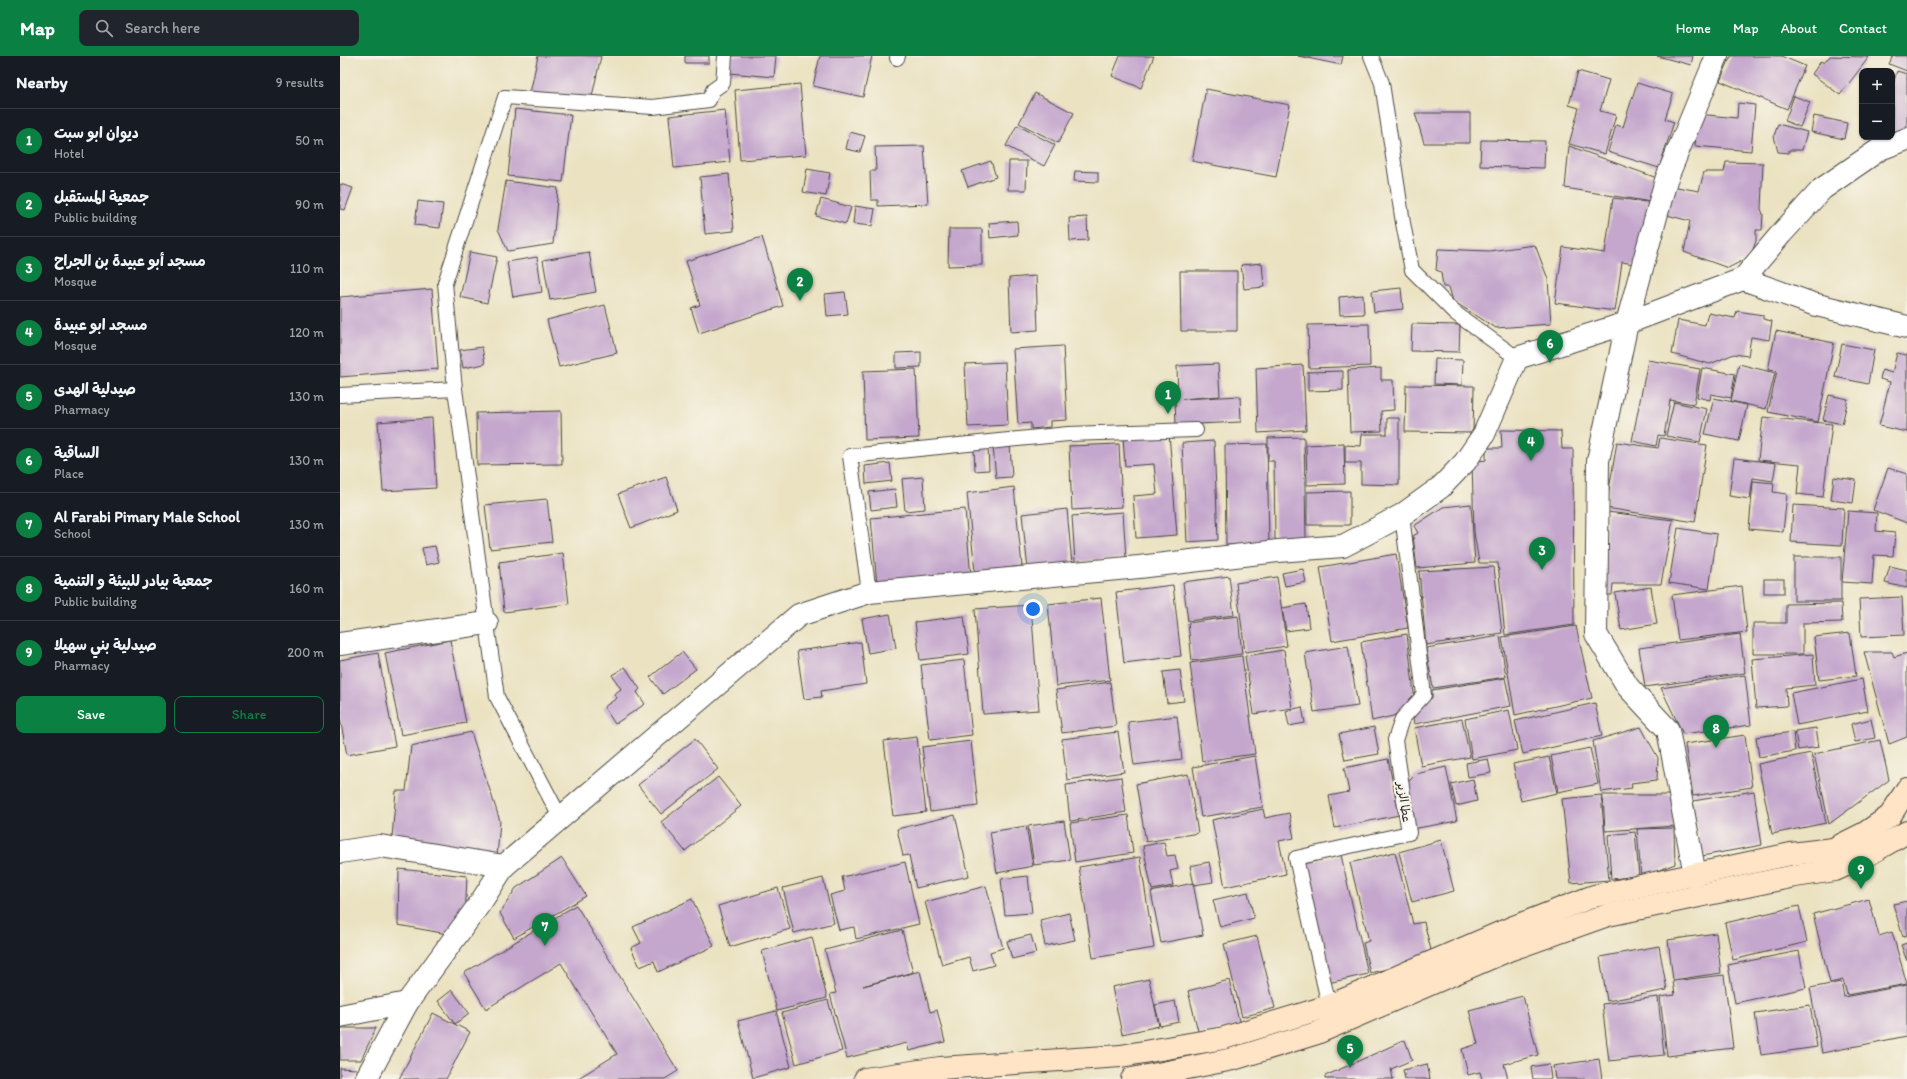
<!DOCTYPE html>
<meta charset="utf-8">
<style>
:root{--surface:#171b24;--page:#20242c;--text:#f1f3f6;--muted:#9ea1a6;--line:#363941;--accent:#0b8043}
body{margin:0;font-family:Itim,"Playpen Sans Arabic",sans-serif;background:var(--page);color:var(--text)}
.controls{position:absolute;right:12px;top:12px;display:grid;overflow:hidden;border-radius:8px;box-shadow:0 1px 3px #0004}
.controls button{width:36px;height:36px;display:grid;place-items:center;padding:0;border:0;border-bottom:1px solid var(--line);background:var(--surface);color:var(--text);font:20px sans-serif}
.you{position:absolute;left:693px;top:553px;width:14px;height:14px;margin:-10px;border:3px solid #fff;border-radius:50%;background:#1a73e8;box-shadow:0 0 0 6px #1a73e833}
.badge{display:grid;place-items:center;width:26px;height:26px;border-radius:50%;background:var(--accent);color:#fff;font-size:13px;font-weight:700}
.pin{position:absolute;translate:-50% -33px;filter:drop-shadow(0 1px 2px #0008)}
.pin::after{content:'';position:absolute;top:21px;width:14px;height:12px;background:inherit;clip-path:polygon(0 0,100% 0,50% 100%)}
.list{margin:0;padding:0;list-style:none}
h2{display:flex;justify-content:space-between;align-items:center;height:52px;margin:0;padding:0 16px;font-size:17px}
h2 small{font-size:13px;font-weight:400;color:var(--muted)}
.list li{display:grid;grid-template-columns:26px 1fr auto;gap:12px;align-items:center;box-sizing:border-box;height:64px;padding:0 16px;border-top:1px solid var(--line)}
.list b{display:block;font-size:15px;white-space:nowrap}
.list p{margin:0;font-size:13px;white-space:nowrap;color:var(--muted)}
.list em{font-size:13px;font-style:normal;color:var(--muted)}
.actions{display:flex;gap:8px;padding:12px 16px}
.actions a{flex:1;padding:9px 0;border:1px solid var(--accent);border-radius:8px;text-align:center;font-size:14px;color:var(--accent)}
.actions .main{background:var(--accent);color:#fff}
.icon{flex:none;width:22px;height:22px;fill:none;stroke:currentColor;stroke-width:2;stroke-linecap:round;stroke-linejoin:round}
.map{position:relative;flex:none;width:1567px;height:1023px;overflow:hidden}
header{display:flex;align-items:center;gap:24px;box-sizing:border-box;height:56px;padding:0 20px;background:var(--accent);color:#fff}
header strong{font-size:19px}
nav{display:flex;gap:22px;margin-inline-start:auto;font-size:14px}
.search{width:280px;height:36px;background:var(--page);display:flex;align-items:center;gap:10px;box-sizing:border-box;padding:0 14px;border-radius:8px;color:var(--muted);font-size:15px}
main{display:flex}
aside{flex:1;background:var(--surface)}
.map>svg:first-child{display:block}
.building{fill:#c5a7cd}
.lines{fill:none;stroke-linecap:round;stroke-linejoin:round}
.service-casing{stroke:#484642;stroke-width:16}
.minor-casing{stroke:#484642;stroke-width:24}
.tertiary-casing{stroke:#484642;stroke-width:24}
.secondary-casing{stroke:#484642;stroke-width:24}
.service{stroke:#fff;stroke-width:14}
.minor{stroke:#fff;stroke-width:22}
.tertiary{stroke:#fff;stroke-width:22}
.secondary{stroke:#ffe4c6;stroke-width:22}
.labels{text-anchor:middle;stroke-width:4;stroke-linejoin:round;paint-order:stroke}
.street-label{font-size:12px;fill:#2b2b2b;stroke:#f7f3e8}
</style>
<header>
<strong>Map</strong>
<div class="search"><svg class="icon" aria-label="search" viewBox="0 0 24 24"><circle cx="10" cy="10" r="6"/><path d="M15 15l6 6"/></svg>Search here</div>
<nav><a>Home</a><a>Map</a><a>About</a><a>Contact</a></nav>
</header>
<main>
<aside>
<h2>Nearby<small>9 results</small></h2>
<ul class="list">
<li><span class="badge">1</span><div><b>ديوان ابو سبت</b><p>Hotel</p></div><em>50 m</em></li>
<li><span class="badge">2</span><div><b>جمعية المستقبل</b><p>Public building</p></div><em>90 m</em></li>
<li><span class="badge">3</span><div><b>مسجد أبو عبيدة بن الجراح</b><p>Mosque</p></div><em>110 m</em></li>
<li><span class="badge">4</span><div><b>مسجد ابو عبيدة</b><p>Mosque</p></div><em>120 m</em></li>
<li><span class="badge">5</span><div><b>صيدلية الهدى</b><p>Pharmacy</p></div><em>130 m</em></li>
<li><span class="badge">6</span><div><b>الساقية</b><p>Place</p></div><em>130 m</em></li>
<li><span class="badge">7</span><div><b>Al Farabi Pimary Male School</b><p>School</p></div><em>130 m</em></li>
<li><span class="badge">8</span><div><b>جمعية بيادر للبيئة و التنمية</b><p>Public building</p></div><em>160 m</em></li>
<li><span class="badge">9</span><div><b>صيدلية بني سهيلا</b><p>Pharmacy</p></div><em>200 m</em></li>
</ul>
<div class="actions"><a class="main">Save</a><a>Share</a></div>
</aside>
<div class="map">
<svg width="1567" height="1023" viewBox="0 0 1567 1023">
<rect width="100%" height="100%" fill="#f7f3e8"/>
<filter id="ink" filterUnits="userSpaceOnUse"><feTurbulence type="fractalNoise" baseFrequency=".025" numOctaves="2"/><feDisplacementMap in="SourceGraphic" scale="8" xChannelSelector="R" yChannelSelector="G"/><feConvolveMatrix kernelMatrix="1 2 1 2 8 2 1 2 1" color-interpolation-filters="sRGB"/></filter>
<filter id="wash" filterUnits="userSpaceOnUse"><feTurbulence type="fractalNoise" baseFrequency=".012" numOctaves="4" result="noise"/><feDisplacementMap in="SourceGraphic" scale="16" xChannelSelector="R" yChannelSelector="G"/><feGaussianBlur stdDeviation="0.9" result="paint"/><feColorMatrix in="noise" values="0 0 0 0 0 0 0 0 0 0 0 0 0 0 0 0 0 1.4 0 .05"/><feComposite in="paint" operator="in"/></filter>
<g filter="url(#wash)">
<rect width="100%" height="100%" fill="#ebe2c1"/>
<g id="blocks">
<!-- building -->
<g class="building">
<path d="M198,0H261L249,54L189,42Z"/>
<rect x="345" y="0" width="24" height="7"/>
<path d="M391,0H436L434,21L389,17Z"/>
<path d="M480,0H532L523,41L473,30Z"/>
<path d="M780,0H814L801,32L772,20Z"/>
<path d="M958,0H1003L1001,9Z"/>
<path d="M1317,0H1353L1351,9Z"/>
<path d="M1391,0H1441L1465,10L1447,53L1380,25Z"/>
<path d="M1490,0L1529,1L1500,39L1472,18L1481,5L1484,7Z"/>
<path d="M1553,0H1567V15L1549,8Z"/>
<path d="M1238,15L1269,24L1260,55L1276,59L1265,98L1229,88L1239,52L1229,49Z"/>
<path d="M1557,15L1567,18V71H1565L1562,78L1552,75V32Z"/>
<path d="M1297,27L1333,38L1325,63L1334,66L1319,112L1268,96L1276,69L1283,71Z"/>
<path d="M460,28L466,99L400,104L395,34Z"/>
<path d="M866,33L950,49L936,121L852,105Z"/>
<path d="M695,37L734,57L718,87L679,67Z"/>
<path d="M1454,40L1470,46L1460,71L1445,65Z"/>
<path d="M1398,47L1415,49L1411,95L1355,90L1358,58L1397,62Z"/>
<path d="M175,53L231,59L223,126L168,120Z"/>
<path d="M385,54L390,106L334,112L329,60Z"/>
<path d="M1075,57H1130V87H1084Z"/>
<path d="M1474,60L1507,67L1504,83L1471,76Z"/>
<path d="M1438,68L1467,76L1462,94H1449V97L1438,96L1434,80Z"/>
<path d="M677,69L715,89L704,110L666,90Z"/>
<path d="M510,76L525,80L520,96L506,93Z"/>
<path d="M1141,84L1205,85L1204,112L1140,110Z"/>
<path d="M584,90L588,148L538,150V144H531L530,115H536L535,91Z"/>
<path d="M1229,90L1317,122L1311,146L1225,132Z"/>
<path d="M651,105L656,121L628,131L622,115Z"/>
<path d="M669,105H687L686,134H668Z"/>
<path d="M1386,106L1423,107L1421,153L1423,158L1422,174H1416V185L1412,196L1404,204L1388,212L1344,196L1350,165L1323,158L1331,130L1359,135L1364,116H1384Z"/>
<path d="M467,113L490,117L486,140L463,136Z"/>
<path d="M735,115L758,116V126L734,125Z"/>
<path d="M389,118L394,175L365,178L360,121Z"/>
<path d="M166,125L218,132L213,188L168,195L158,173Z"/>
<path d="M0,128L13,132L5,154L0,153Z"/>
<path d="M1273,142L1308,146L1300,209L1282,206L1275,255L1215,247L1223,191L1265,197Z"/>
<path d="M481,143L511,151L506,168L476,160Z"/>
<path d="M78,145L103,148L100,172L75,169Z"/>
<path d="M515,150L535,153L532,170L513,168Z"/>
<path d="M747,161L748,184L730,185L729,162Z"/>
<path d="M677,165L678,179L650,182L649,167Z"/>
<path d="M609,173H642V209L608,210Z"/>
<path d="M422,181L443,250L359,277L351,252L360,249L346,205Z"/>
<path d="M1195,189L1208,223L1211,268L1156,272L1113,245L1109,231H1103L1101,216L1096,214L1098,193L1149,195Z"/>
<path d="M130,196L157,201L147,247L120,241Z"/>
<path d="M249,196L256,236L210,244L203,204Z"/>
<path d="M197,201L202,236L173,241L167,206Z"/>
<path d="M922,207L924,231L904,233L901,209Z"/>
<path d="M840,215H897V275H841Z"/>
<path d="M696,220L698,274L671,276L669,222Z"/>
<path d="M1061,232L1063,253L1034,256L1032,235Z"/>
<path d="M92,233L98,313L0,321V241Z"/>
<path d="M505,236L508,258L487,260L485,238Z"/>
<path d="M1023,239L1024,258L1000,259L999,241Z"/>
<path d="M265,249L277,297L219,311L207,264Z"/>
<path d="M1397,255L1423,259V263L1432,265L1429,284L1411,281L1408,300L1394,298L1370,308L1332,298L1338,264L1365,269L1368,257L1395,262Z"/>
<path d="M1029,268L1030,310L969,312L968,269Z"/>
<path d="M1072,268L1120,269L1119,296L1071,295Z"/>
<path d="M1436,275L1494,287L1478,366L1428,356L1437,315L1428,314Z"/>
<path d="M1502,288L1534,294L1528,328L1495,321Z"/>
<path d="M723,290L727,364L710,365V371L691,373V367L678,368L673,293Z"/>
<path d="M142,291L145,308L123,312L120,294Z"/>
<path d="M581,296V311L556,312V297Z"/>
<path d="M1557,297L1567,299V376L1539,370L1550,326L1540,323L1542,314L1552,317Z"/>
<path d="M1095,303L1123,304L1122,329L1094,328Z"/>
<path d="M1308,304L1360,313L1354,348L1330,344L1324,380L1318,379L1316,390L1292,385Z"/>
<path d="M665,306L668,369L628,371L625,308Z"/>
<path d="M878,308L880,340L842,343L900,340L901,366L836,369L835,343H838L837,310Z"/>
<path d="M1399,308L1435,317L1426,353L1391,345Z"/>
<path d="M963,309L966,374L918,377L916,312Z"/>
<path d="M1041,312V324H1053L1054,354L1041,355L1042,375L1010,376L1008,314Z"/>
<path d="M1362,312L1395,318L1391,342L1371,338L1370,344L1357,341Z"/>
<path d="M576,313L579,382L525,384L523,315Z"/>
<path d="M1003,315V334L968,335V316Z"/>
<path d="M1066,329L1134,330L1133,377L1065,376Z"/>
<path d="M1489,339L1508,343L1502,368L1483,364Z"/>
<path d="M1374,342L1407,349L1399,385L1365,378Z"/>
<path d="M1334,346L1367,353L1360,386L1326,380Z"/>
<path d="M221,355L222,408L137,409L136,357Z"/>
<path d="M1423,361L1492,368L1483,441L1457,438L1460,408L1418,404Z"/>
<path d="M92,362L96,432L43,435L38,366Z"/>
<path d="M1047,362H1059V429L1021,428V407H1005V389L1021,390L1022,378H1047Z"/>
<path d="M1161,374L1221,375L1222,393H1233L1234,569L1165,579L1158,507H1139L1134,476L1132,406L1146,404V392H1162Z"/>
<path d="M829,377L837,479L796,482L793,440L817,438L814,408L785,410L783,381Z"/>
<path d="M964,381L966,483L935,484L934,405H928V382Z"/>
<path d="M1320,382L1367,389L1355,466L1266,452L1277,386L1318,392Z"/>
<path d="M874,385L878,484L847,486L842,387Z"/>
<path d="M1004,387L1005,428L967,429L966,389Z"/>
<path d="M779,388L782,451L732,454L729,390Z"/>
<path d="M927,388L929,488L886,489L885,389Z"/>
<path d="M670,389L672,421L656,422L653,391Z"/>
<path d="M634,391H648L649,414L635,415Z"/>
<path d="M1394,402L1436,407L1433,425L1413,422L1410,443L1389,440Z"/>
<path d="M550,407L552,425L526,428L525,410Z"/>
<path d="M1548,412L1567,418V467L1533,454Z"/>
<path d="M326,421L337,454L291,472L278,438Z"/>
<path d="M583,421L585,453L565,455L562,423Z"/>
<path d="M1494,421L1516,424L1513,447L1491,444Z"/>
<path d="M1413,425L1434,427L1433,436L1447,438L1443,476L1409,473Z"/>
<path d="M674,431L682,510L635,516L627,437Z"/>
<path d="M555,433L557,451L531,454L529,436Z"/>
<path d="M1010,435V469H967V436Z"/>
<path d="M207,443L212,486L150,493L145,449Z"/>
<path d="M1131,448L1135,507L1077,512L1073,480L1078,477L1074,470L1103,451Z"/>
<path d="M1453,449L1504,452L1502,489L1451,486Z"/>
<path d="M625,453L631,521L537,529L531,462Z"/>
<path d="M727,453L732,509L688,514L682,458Z"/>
<path d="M1508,455L1537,457L1536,475L1555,477L1553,500L1534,499L1532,528L1502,526Z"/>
<path d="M783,456L786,502L735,506L732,460Z"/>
<path d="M1267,456L1333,464L1321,528H1273L1272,539H1264Z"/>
<path d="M1338,472L1377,478L1369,533L1329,527Z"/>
<path d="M95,490L99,506L86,509L82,492Z"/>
<path d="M223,497L229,548L164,556L159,506Z"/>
<path d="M1056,498L1068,572L992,585L980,511Z"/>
<rect x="1454" y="501" width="47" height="44"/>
<path d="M1550,510L1567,514V532L1545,527Z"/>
<path d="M1154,511L1162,577L1086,589L1079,515Z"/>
<path d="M963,513L966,526L945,530L942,517Z"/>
<path d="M889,520L894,559L848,565L843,526Z"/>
<path d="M937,521L947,590L905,596L896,527Z"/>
<rect x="1424" y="523" width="20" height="14"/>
<path d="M833,529L841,600L784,607L776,536Z"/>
<path d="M1402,530L1407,576L1338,584L1332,539Z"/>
<path d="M1311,531L1317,568L1281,574L1275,537Z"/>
<path d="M1562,541L1564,579L1521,581L1519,543Z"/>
<path d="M761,542L770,624L716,630L708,548Z"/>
<path d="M1501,547L1502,566L1463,567V598H1413V567H1446V548Z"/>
<path d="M966,548L969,572L946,575L942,552Z"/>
<path d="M691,549L699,654L643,658L635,553Z"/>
<path d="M550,558L556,592L528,597L522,563Z"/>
<path d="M624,560L629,598L580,604L575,566Z"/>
<path d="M898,560L902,598L852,605L848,567Z"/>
<path d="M1236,570L1252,642L1175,659L1162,581Z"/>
<path d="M1510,577L1516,620L1479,624L1474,581Z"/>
<path d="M1067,578L1075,646L1053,660L1032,665L1021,586Z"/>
<path d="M1400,578L1405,617L1305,631L1299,592Z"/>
<path d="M1160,580L1166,621L1093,632L1086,592Z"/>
<path d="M110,584L126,667L61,679L45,597Z"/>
<path d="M521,586L526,628L481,635L482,641L464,643L457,595Z"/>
<path d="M1008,590L1018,650L974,656L965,597Z"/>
<path d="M944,594L952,652L914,658L905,600Z"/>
<path d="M342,596L356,613L323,638L310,621Z"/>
<path d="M1524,596H1552L1554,601L1567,597V681L1549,688Z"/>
<path d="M38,597L55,690L7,699L0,662V604Z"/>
<path d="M1473,598L1475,629L1446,632L1447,650L1416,652L1412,603Z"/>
<path d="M902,600L915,698L862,705L850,607Z"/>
<path d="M624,604L632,679L590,684L581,609Z"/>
<path d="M285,611L300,633L297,636L305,648L275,668L264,651L277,642L274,638L281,633L272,619Z"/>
<path d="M840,614L844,645L827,647L823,616Z"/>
<path d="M1405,619L1411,669L1343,678L1321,632Z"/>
<path d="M1165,622L1171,650L1074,668L1073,662L1074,656L1084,644L1092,642V634Z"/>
<path d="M1522,623L1528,655L1457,669L1451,637Z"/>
<path d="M770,626L776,670L722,677L716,634Z"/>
<path d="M1255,647L1262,680L1183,698L1175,665Z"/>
<path d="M962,651L965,667L949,670L946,655Z"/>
<path d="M1169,654L1177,694L1132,703L1125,663Z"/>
<path d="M837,660L842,703L794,709L788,666Z"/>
<path d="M1122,663L1130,701L1081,710L1074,672Z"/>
<path d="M1531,663L1535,682L1515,686L1511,668Z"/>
<path d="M1034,671L1039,698L1005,704L999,678Z"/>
<path d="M1301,671L1318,702L1317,724L1291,727L1292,732L1261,736L1253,685Z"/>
<path d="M1476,672L1479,691L1458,694L1455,675Z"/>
<path d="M131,676L160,765L157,801L51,793L56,735H66L71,690Z"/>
<path d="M778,676L784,716L727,724L722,683Z"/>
<path d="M1453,676L1455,695L1419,701L1416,681Z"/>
<path d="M1405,679L1412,731L1353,740L1345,688Z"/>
<path d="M577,681L586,756L553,760L544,685Z"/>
<path d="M355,683L378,713L321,758L298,729Z"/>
<path d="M1540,684L1549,724L1489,768L1474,698Z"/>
<path d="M631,685L638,750L590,756L582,691Z"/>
<path d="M1250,692L1258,728L1218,736L1211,700Z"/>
<path d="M1471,697L1486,767L1432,778L1418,708Z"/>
<path d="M915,700L923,751L861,761L853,711Z"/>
<path d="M1209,701L1217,737L1181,745L1173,708Z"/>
<path d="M1048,703L1059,759L995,772L989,740L1009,736L1004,712Z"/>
<path d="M1148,703L1151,717L1128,721L1126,707Z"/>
<path d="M1106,711L1117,765L1072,773L1068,726L1076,718Z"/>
<path d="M848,718L858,777L806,786L796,728Z"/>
<path d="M378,721L401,750L345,795L321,766Z"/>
<path d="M781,721L786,756L730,765L726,729Z"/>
<path d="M1133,723L1137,745L1116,750L1111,728Z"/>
<path d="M1414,735L1422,789L1362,800L1353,745Z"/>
<path d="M1261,739L1269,824L1231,827L1222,743Z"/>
<path d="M1263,739H1333L1335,770L1265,775Z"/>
<path d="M923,753L925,762L949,757L954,782L939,785L946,818L885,831L872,764Z"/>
<path d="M615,759L629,820L576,832L569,799L563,800L557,773Z"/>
<path d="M788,759L793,797L735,806L730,767Z"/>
<path d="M724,765L730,804L694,809L688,770Z"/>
<path d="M686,770L693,810L657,817L650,776Z"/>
<path d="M1334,772L1335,808L1301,821L1297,773Z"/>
<path d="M1295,776L1299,820L1271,823L1268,779Z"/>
<path d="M1101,784L1114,835L1072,846L1059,796Z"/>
<path d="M824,786L827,800L835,799L838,813L830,815L833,830L812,834L803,790Z"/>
<path d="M1055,796L1073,868L1084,866L1093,902L1030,917L1023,887L1029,885L1010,807Z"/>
<path d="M1001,799L1028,918L988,927L962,808Z"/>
<path d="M800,801L814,892L753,902L739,811Z"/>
<path d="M222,802L246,840L174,882L160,857L176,832Z"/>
<path d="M565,806L579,868L516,883L514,871L499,874L490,839L505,835L502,821Z"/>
<path d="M869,806L873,826L854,829L850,810Z"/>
<path d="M59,813L127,820L125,864L115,861L113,879L58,869Z"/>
<path d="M688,820L692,857L665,859L661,823Z"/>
<path d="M483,822L494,867L454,877L443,832Z"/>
<path d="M853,827L863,879L821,887L811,836Z"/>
<path d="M646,830L663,892L650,896L654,909L633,915L629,901L602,909L585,846Z"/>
<path d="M438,832L450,873L390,891L378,850Z"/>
<path d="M908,836L914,862L880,871L873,844Z"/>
<path d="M352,843L374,890L318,916L314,905L300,911L291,892L301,887L293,871Z"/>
<path d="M1529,843L1539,880L1552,876L1567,928L1507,939L1503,924L1490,927L1473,858Z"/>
<path d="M1567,845V880L1563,881L1553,848Z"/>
<path d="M236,849L338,1015L325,1023H237L277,998L221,907L146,953L124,917Z"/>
<path d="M1459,850L1467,886L1393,904L1385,867Z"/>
<path d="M729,857L735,884L705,890L700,864Z"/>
<path d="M562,874L573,916L523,930L580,915L590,956L597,954L605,986L569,995L567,987L507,1002L490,938L496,937L485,894Z"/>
<path d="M1376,877L1381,917L1333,924L1328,884Z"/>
<path d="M691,879L696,897L672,903L667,885Z"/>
<path d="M917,880L935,952L902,961L884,888Z"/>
<path d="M472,881L487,942L437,955L422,895Z"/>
<path d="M1567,887V905L1561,889Z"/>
<path d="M1319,890L1327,934L1267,945L1260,901Z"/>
<path d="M1459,895L1466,932L1395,947L1388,909Z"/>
<path d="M1384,919L1393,992L1327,1000L1320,941L1335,939L1333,925Z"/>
<path d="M809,923L819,970L782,978L772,931Z"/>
<path d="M889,924L900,969L859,979L848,935Z"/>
<path d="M1501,926L1504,941L1567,929V980L1482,997L1470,932Z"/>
<path d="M112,934L129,957L115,968L98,945Z"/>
<path d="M1183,940L1198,999L1164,1008L1168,1023H1142L1140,1016L1128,1019L1122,993L1138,988L1129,954Z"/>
<path d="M1318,941L1324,999L1269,1005L1262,948Z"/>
<path d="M488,944L502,995L456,1008L442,957Z"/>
<path d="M835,945L839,966L820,970L815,949Z"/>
<path d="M1470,949L1477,991L1421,999L1415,957Z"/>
<path d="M436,955L451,1011L413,1022L398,965Z"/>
<path d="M93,957L130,976L106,1023H59Z"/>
<path d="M0,972H36L21,1004H0Z"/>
<path d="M1065,984L1072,1004L1051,1013L1053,1023H985V1020Z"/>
<path d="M1259,1003L1262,1023H1215L1213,1010Z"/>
<path d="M1087,1008L1090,1023H1065L1063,1014Z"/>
<path d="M1209,1008L1211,1023H1193L1191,1011Z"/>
<path d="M0,1012L17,1013L16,1023H0Z"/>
</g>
</g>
</g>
<g filter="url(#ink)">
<use href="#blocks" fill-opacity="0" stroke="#484642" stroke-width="1"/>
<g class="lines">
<!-- service casing -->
<g class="service-casing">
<g id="service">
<path d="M1031,0L1042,27L1063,167L1072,214L1115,257L1177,302"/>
<path d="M557,2L558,0"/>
<path d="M115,333L105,227L165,41L313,51L369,44L373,34L383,27L385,0"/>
<path d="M0,339L115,333L157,641L220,761"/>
<path d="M529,536L510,400L728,378L856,374"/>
<path d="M989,950L956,802L1069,777L1055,684L1062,663L1084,639L1062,459"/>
</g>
</g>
<!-- minor casing -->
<g class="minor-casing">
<g id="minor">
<path d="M1403,223L1441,178L1482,133L1540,93L1567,83"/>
<path d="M0,588L147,567"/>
<path d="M0,796L40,790L164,810"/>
<path d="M1355,819L1328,674L1288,631L1256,578L1258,405L1287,267L1326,124L1377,0"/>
<path d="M0,960L67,947"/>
</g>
</g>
<!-- tertiary casing -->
<g class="tertiary-casing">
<path id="tertiary" d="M26,1023L67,947L141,846L164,810L459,559L529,536L799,511L938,495L1003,490L1062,459L1101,431L1125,406L1144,378L1177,302L1287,267L1403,223L1473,248L1567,271"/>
</g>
<!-- secondary casing -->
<g class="secondary-casing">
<g id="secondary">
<path d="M525,1023L600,1012L781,1000L884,982L989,950L1171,872L1254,840L1451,798L1493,793L1525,777L1550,760L1567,733"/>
<path d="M792,1023L893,1003L977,977L1169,894L1268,859L1455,820L1495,814L1524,801L1567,776"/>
</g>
</g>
<!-- service -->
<use href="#service" class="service"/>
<!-- minor -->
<use href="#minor" class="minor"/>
<!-- tertiary -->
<use href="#tertiary" class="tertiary"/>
<!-- secondary -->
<use href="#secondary" class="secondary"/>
</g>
</g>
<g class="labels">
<!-- street labels -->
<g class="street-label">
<text transform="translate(1064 746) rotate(82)" y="4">عطا الزير</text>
</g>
</g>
</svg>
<div class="controls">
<button>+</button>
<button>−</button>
</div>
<div class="you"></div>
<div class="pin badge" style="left:828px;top:358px">1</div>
<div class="pin badge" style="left:460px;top:245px">2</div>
<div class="pin badge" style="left:1202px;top:514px">3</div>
<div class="pin badge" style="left:1191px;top:405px">4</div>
<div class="pin badge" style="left:1010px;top:1012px">5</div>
<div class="pin badge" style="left:1210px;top:307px">6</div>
<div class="pin badge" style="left:205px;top:890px">7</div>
<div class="pin badge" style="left:1376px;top:692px">8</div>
<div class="pin badge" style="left:1521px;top:833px">9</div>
</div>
</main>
